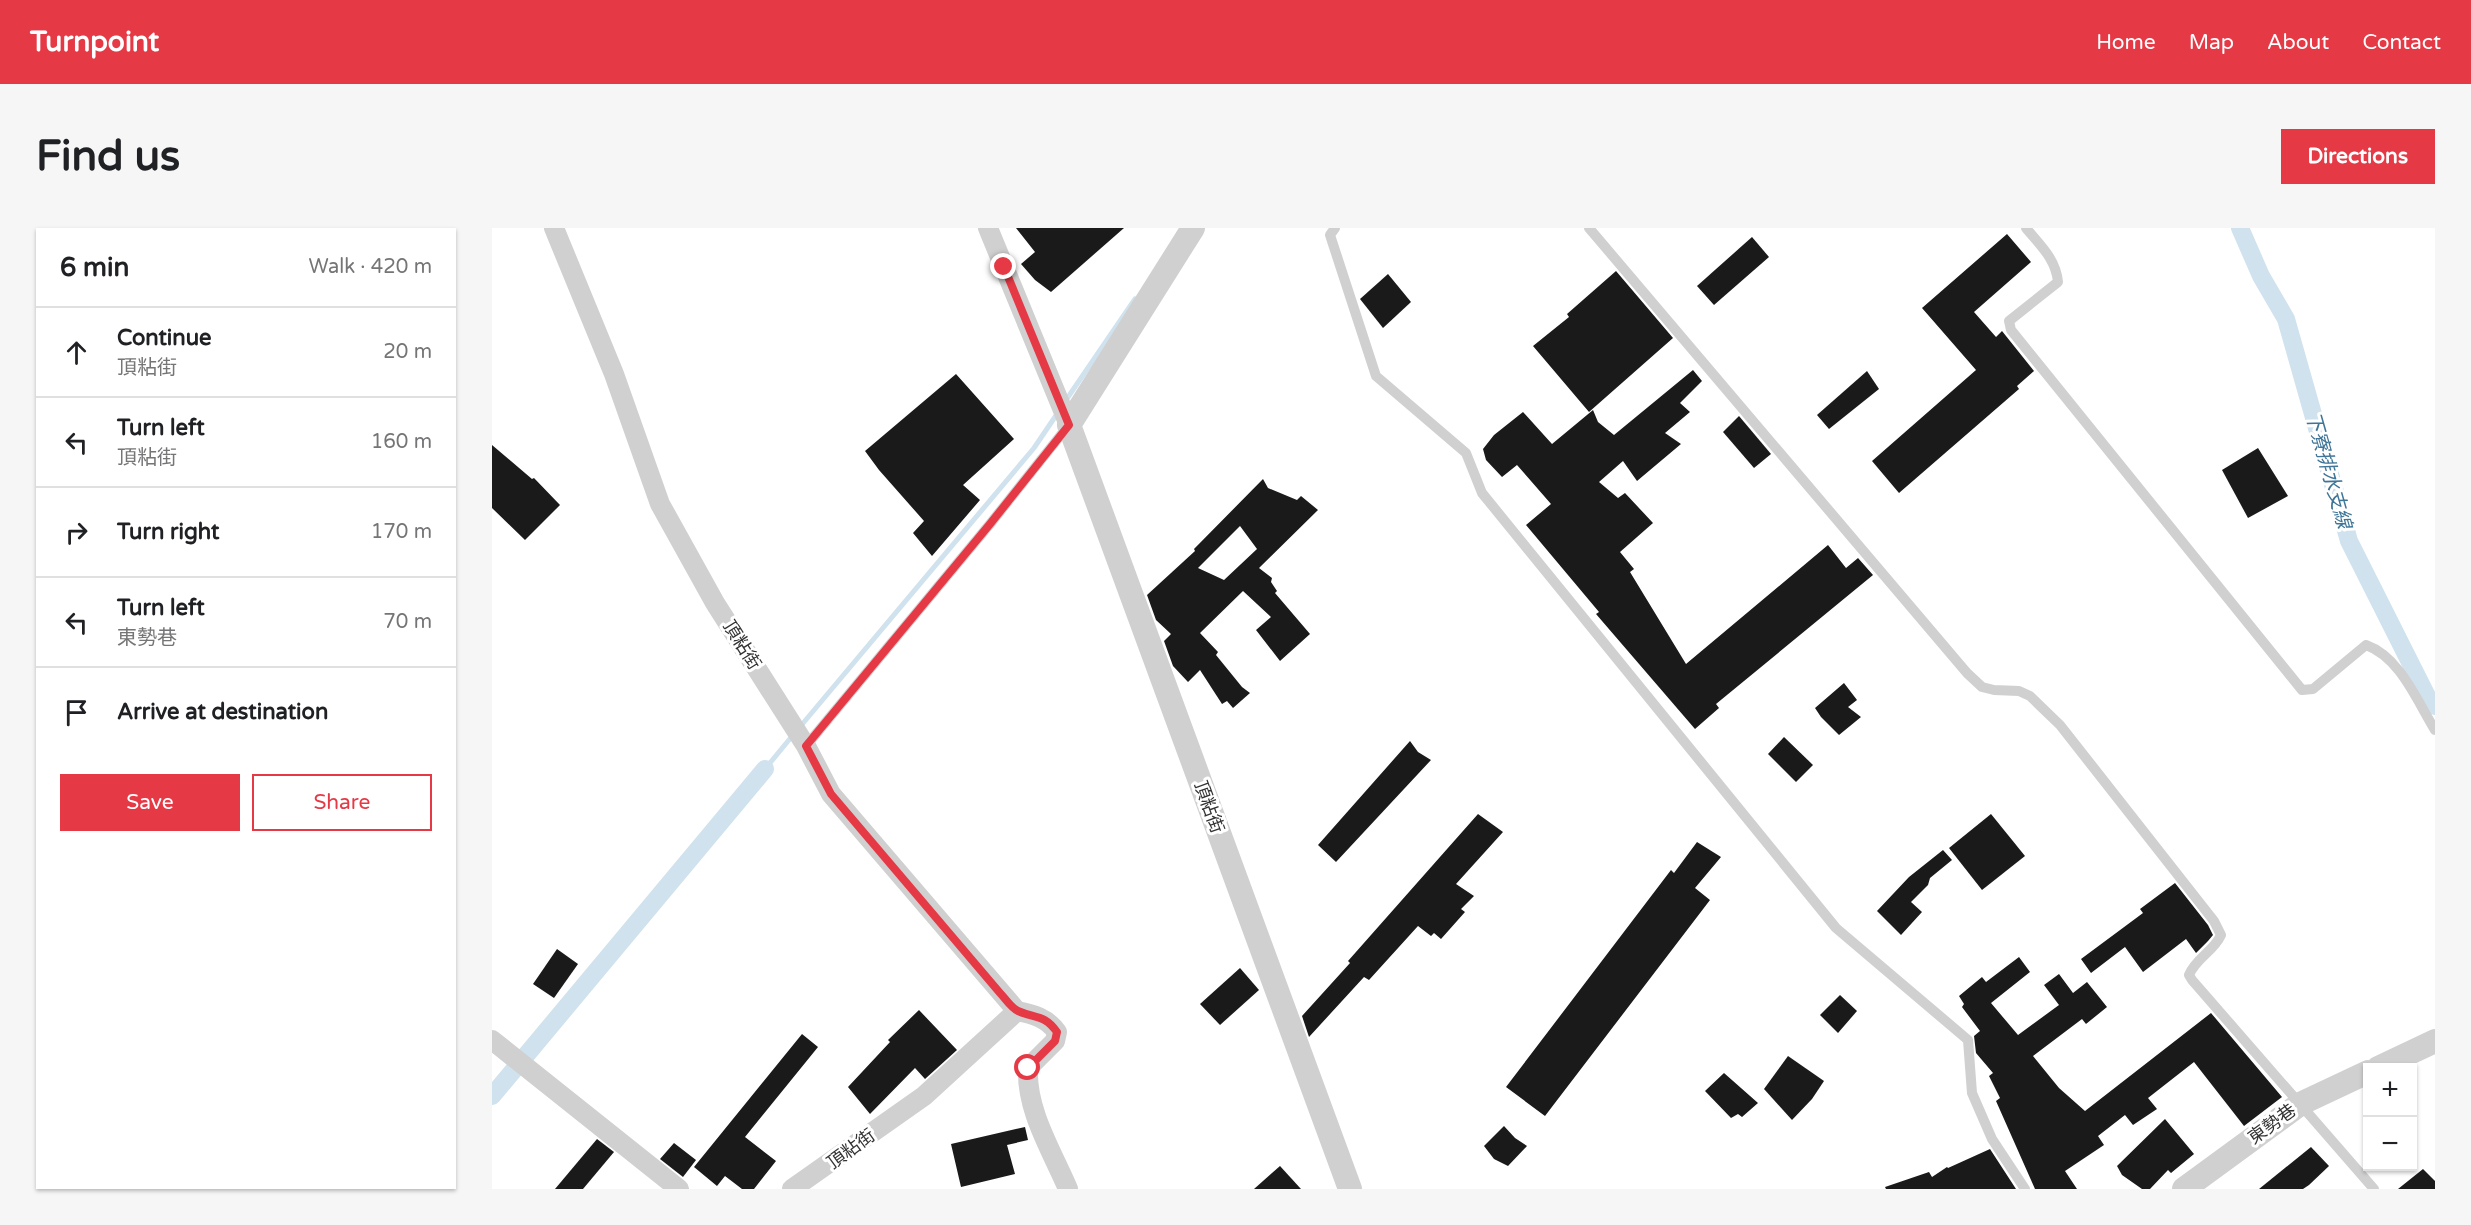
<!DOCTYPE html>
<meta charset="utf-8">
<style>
:root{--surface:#fff;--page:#f6f6f6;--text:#202124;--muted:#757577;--line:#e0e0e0;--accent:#e63946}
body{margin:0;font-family:"Varela Round","Noto Sans TC",sans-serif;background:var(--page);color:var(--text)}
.controls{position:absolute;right:18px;bottom:18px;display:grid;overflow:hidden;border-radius:0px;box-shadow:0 2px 4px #0004}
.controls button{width:54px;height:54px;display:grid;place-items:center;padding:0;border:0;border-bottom:2px solid var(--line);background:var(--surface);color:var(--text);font:30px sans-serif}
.stop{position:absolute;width:18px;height:18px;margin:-14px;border:4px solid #e63946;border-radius:50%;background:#fff}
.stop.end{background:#e63946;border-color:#fff;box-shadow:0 2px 6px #0008}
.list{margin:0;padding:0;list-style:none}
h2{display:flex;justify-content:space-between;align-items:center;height:78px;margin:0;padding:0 24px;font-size:26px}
h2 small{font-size:20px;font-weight:400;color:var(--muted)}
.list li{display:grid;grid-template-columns:39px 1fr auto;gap:18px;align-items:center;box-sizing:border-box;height:90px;padding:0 24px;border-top:2px solid var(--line)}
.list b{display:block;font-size:22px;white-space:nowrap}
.list p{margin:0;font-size:20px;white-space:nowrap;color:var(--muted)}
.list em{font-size:20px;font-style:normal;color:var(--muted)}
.actions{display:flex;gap:12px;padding:18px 24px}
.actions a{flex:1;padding:14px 0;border:2px solid var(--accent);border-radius:0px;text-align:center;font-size:21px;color:var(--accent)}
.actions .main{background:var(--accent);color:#fff}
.icon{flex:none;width:33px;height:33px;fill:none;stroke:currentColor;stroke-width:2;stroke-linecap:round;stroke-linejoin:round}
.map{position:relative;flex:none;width:1943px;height:961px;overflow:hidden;border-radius:0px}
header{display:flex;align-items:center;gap:36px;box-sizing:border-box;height:84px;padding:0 30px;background:var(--accent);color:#fff}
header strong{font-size:28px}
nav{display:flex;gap:33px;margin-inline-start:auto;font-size:21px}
.intro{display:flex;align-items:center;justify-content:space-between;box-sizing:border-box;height:144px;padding:0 36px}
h1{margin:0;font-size:42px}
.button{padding:15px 27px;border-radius:0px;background:var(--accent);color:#fff;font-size:21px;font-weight:700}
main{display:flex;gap:36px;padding:0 36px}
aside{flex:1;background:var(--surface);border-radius:0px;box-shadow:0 2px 4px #0004}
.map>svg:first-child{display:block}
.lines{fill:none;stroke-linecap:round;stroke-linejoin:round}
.stream{stroke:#cfe2ee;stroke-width:5}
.canal{stroke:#cfe2ee;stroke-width:18}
.building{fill:#1a1a1a;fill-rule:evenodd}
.service{stroke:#d0d0d0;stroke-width:10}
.minor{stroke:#d0d0d0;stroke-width:20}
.tertiary{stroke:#d0d0d0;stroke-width:24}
.route{stroke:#e63946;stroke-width:8}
.labels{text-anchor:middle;stroke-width:6;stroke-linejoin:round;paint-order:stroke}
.street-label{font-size:18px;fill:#333;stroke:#fff}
.water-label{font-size:20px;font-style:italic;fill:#3f7597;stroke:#fff}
</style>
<header>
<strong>Turnpoint</strong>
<nav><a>Home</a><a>Map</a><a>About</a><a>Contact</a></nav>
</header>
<div class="intro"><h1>Find us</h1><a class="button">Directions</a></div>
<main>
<aside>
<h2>6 min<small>Walk · 420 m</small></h2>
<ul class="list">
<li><svg class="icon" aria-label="ahead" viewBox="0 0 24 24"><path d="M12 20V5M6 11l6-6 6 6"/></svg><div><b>Continue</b><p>頂粘街</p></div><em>20 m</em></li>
<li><svg class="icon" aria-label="left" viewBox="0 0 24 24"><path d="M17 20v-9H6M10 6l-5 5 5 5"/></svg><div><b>Turn left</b><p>頂粘街</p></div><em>160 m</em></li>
<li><svg class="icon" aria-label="right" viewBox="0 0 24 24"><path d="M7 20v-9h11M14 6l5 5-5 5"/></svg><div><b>Turn right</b></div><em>170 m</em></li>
<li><svg class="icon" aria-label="left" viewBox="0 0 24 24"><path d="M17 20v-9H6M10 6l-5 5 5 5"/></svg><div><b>Turn left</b><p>東勢巷</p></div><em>70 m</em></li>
<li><svg class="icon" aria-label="arrive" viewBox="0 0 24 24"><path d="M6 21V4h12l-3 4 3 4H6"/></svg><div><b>Arrive at destination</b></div></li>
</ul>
<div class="actions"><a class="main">Save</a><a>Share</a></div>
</aside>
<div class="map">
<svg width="1943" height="961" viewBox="0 0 1943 961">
<rect width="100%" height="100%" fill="#fff"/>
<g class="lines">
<!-- stream -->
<g class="stream">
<path d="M572,175L643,71"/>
<path d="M307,500L542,220L567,183"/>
<path d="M273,541L301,507"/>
</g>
<!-- canal -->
<g class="canal">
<path d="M1748,0L1769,48L1794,91L1857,313L1936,470L1943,478"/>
<path d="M0,868L273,541"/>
</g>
</g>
<!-- building -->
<g class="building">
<path d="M524,0H632L559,64L543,52L529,36L543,24Z"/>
<path d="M1515,6L1539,34L1482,84L1504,109L1510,103L1542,143L1525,158L1527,161L1407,265L1380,233L1484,142L1430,80Z"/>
<path d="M1260,9L1277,29L1222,77L1205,58Z"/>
<path d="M1124,43L1181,110L1097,184L1041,118L1077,89L1075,86Z"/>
<path d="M896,46L919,74L891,100L868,71Z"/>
<path d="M1201,142L1210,153L1188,175L1198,184L1173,205L1189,216L1145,253L1131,233L1107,254L1126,270L1133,265L1161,295L1128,324L1142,341L1138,344L1194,436L1336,317L1354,340L1366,330L1381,347L1224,476L1227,480L1203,501L1104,386L1107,384L1034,297L1059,276L1025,237L1010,249L994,232L991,221L1002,207L1031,184L1060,216L1101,182L1106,194L1122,207Z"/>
<path d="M1375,143L1387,161L1337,201L1325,187Z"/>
<path d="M464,146L522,211L471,257L488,272L440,328L421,305L432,293L387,242L373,223Z"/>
<path d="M1247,188L1279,226L1262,240L1231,204Z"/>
<path d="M0,217L40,251L42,250L68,277L33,312L0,280Z"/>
<path d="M1766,220L1796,268L1756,290L1730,242Z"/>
<path d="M771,251L776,260L805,272L809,268L826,282L767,340L780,350L779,354L785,363L783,365L818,406L788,433L764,402L779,389L751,363L708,405L726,424L724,427L750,459L758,465L741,480L735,473L730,476L708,442L696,454L681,438L672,413L679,406L664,392L655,367L703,323L702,321ZM748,298L765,321L732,352L706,340Z"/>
<path d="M1352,455L1365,472L1356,479L1369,489L1347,507L1329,489L1323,480Z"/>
<path d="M1292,509L1321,537L1304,554L1276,526Z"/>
<path d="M918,513L926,524L939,532L844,634L826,617Z"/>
<path d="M986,586L1011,604L964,656L982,668L969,681L973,684L949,711L942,705L939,708L926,698L877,752L872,749L817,809L810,788L858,735L856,733Z"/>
<path d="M1499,586L1533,628L1490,662L1457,620Z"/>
<path d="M1205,614L1229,629L1203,660L1218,672L1053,888L1014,859L1179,642L1182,645Z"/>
<path d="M1451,622L1460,632L1438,650L1436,657L1419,674L1430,684L1409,707L1385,683L1417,649Z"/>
<path d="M1683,655L1716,697L1721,707L1716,713L1704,725L1694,711L1651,744L1633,719L1599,745L1589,731L1651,685L1648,681Z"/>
<path d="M65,721L86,736L62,770L41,756Z"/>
<path d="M1527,729L1538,744L1499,775L1526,807L1567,777L1552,757L1567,746L1581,765L1595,754L1615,779L1594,796L1590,791L1541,828L1567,860L1593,883L1719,785L1790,869L1752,898L1702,834L1656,870L1665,881L1641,897L1633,887L1606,908L1612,917L1573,943L1585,961H1543L1504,873L1508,870L1497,848L1501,845L1484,825L1482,808L1488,803L1470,779L1472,776L1467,768L1490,749L1494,754Z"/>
<path d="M748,740L767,762L728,797L708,776Z"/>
<path d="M1348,767L1365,783L1346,805L1328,787Z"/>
<path d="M427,782L465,822L433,851L423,840L378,886L356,859L398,814L396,812Z"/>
<path d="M310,806L326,819L253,909L284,933L262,961H250L233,948L225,958L202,939Z"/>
<path d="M1296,828L1332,853L1320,871L1300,892L1272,861Z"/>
<path d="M1232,845L1266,875L1250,889L1246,886L1239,890L1213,863Z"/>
<path d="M1673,891L1702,926L1679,945L1676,942L1658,961H1650L1630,947L1625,938Z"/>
<path d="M1012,898L1023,910L1035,918L1016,938L1002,931L992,918Z"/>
<path d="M533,899L536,912L515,917L523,946L469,959L459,916Z"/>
<path d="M105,911L122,924L91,961H63Z"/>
<path d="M182,915L204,932L191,949L168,931Z"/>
<path d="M1819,919L1837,938L1817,957L1811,961H1767Z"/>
<path d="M1498,921L1524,961H1394L1393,959L1437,944L1440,949L1455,939L1456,940Z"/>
<path d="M788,938L809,961H762Z"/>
<path d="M1931,941L1943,953V961H1906Z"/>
</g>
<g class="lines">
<!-- service -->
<g class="service">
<path d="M843,0L838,7L884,148L974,225L990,265L1344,700L1476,812L1480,865L1500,911L1533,961"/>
<path d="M1097,0L1475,445L1490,459L1502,462L1527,463L1538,468L1568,497L1722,693L1729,707C1722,723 1704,730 1697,747L1700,752L1882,961"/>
<path d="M1534,0C1548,17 1564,31 1566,54L1517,93L1519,102L1810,462L1821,461L1874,417C1908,429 1925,473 1943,502"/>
<path d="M314,518L498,296L576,198"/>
</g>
<!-- minor -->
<g class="minor">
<path d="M62,0L122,146L168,276L223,375L314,518L339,566L525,783C541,786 555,790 565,804L563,813L536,840C534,883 560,923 576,961"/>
<path d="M496,0L577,197"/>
<path d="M0,812L187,961"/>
<path d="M300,961L432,868L525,783"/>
</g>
<!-- tertiary -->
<g class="tertiary">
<path d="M701,0L577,197L858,961"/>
<path d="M1886,840L1943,813"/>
<path d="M1692,961L1808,876L1876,844"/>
</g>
</g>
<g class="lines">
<!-- route -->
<path class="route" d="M512,39L577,197L498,296L314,518L339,566L508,765C513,770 519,780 526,783C544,791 552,786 565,804L563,813L536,840"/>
</g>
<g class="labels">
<!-- street labels -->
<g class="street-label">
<text transform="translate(250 417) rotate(58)" y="6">頂粘街</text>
<text transform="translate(717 579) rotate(70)" y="6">頂粘街</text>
<text transform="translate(1780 896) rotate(-36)" y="6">東勢巷</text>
<text transform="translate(359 921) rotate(-36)" y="6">頂粘街</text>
</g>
<!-- water labels -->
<g class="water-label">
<text transform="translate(1837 242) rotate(74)" y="7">下寮排水支線</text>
</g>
</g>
</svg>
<div class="controls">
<button>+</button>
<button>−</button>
</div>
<div class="stop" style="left:536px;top:840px"></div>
<div class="stop end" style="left:512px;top:39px"></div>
</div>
</main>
